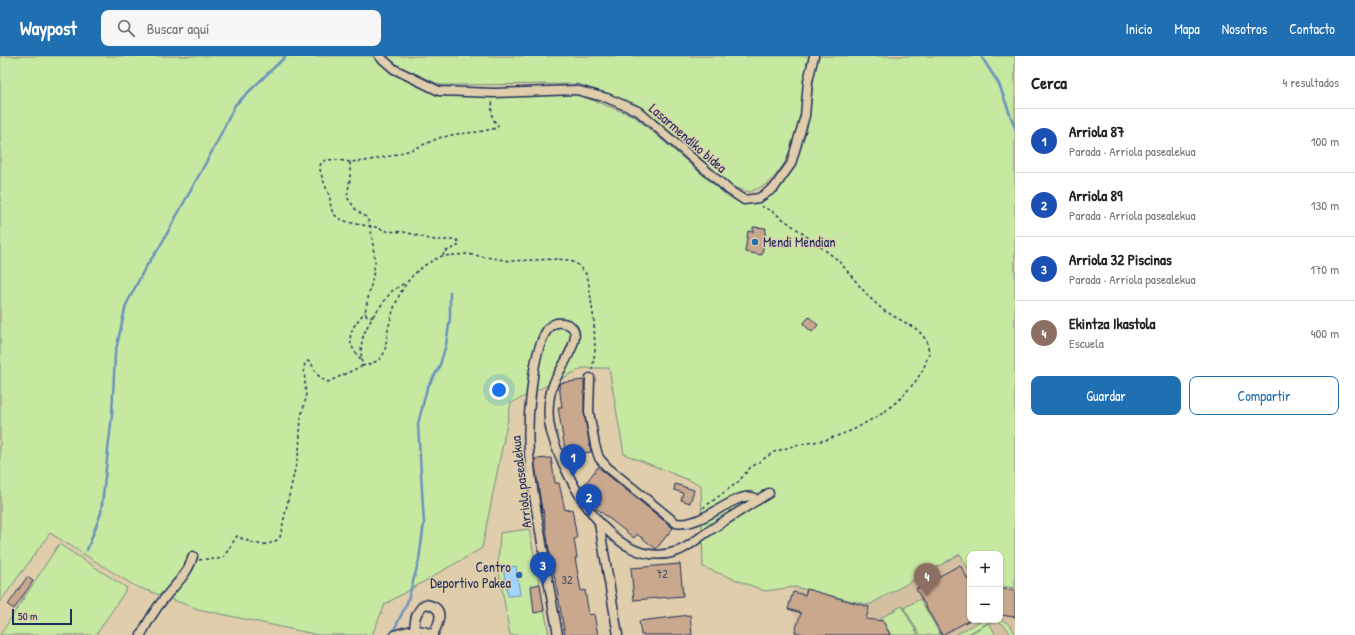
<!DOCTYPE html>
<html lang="es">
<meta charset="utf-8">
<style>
:root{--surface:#fff;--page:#f6f6f6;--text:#222;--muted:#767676;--line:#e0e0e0;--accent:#1f6fb2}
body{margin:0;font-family:"Patrick Hand",sans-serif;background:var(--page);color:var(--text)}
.controls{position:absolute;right:12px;bottom:12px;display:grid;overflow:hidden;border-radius:8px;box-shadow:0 1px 3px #0004}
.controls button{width:36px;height:36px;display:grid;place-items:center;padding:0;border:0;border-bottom:1px solid var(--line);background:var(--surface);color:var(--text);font:20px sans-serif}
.scale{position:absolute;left:12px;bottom:10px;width:60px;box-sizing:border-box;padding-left:4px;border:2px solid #1b2f5e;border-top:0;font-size:11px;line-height:14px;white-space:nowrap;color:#1b2f5e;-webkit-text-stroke:3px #e0cdab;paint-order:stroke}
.you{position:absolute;left:499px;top:334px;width:14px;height:14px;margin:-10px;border:3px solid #fff;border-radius:50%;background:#1a73e8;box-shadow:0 0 0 6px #1a73e833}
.badge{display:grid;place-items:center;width:26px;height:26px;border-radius:50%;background:var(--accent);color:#fff;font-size:13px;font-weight:700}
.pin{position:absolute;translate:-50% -33px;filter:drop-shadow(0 1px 2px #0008)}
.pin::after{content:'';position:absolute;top:21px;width:14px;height:12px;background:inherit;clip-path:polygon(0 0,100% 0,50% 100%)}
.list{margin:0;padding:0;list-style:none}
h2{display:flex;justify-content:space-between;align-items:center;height:52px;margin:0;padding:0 16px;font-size:17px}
h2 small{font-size:13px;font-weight:400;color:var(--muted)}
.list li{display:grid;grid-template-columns:26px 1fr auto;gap:12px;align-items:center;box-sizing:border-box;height:64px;padding:0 16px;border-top:1px solid var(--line)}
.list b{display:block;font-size:15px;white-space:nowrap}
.list p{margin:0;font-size:13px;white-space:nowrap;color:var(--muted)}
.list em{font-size:13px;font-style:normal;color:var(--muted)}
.actions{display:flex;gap:8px;padding:12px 16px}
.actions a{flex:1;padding:9px 0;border:1px solid var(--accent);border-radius:8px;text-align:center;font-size:14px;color:var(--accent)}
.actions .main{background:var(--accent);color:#fff}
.icon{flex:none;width:22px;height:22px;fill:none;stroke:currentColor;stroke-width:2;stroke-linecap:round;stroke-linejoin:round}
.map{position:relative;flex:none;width:1015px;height:579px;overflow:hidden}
header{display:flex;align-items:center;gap:24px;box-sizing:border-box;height:56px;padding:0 20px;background:var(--accent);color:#fff}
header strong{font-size:19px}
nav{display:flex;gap:22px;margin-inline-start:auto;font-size:14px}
.search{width:280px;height:36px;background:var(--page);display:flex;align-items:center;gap:10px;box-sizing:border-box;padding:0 14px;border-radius:8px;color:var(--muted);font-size:15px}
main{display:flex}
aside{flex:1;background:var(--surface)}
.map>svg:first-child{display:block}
.built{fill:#d5bfa1}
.green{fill:#c7e8a0;stroke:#718c7f}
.water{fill:#a0d4fe;stroke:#6b92be}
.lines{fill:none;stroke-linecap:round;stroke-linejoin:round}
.stream{stroke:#6b92be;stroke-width:2.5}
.building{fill:#caa88e;stroke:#1b2f5e}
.minor-casing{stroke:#1b2f5e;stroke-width:11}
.path{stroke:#1b2f5e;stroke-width:1.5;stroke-dasharray:3 3;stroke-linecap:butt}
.minor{stroke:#e0cdab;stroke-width:8}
.poi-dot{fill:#1f6fb2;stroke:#e0cdab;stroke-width:1.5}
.labels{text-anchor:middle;stroke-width:3;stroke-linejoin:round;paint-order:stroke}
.number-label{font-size:12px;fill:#474d6a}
.street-label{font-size:14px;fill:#1b2f5e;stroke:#e0cdab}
.poi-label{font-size:14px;fill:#1b2f5e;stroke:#e0cdab;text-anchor:start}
</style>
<header>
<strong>Waypost</strong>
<div class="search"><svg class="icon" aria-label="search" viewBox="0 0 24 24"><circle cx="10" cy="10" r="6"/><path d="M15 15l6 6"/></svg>Buscar aquí</div>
<nav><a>Inicio</a><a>Mapa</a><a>Nosotros</a><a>Contacto</a></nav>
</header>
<main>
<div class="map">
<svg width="1015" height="579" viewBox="0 0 1015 579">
<rect width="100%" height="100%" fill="#e0cdab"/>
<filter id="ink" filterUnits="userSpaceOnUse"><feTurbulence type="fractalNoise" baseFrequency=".025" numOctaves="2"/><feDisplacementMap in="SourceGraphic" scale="8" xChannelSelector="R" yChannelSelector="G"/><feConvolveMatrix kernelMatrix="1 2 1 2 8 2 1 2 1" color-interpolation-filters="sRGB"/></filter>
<g filter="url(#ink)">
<!-- built -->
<path class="built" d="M960,498L970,516V564H1000V530L1015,532V579H794L796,562L788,547L795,531L869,549Z"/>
<!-- green -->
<g class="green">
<path d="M0,0H373L391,17L440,40L576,38L634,60L726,139L743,148L761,145L776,136L795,108L808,63L816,7L807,6C803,45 800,98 769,126C764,130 756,133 750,136L732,131L685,88L636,48L578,28L441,29L394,8L385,0H1015V532L1000,530V498H970V516L960,498L869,549L795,531L765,535L703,511L701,429L624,398L609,312H583L511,347L482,492L385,548L372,579H318L198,553L135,530L50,477L0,546Z"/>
<path d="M529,473L549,579H510L498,510L500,477Z"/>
<path d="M59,488L127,532L96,579H0Z"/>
<path d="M920,543L940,578L938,579H920L904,552Z"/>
<path d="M902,550L918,579H891L881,562Z"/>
<path d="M1000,563C1007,566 1013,571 1015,579H1011C997,552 982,573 965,579C962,579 958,579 955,579L982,564Z"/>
<path d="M989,567L996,579H968Z"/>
</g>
<!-- water -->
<path class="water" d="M516,510L520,539L508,540L503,512Z"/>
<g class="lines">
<!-- stream -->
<g class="stream">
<path d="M981,0L999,28L1015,72"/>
<path d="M87,494L101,457L112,359L115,298L126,249L145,212L159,192L215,90L235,49L286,0"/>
<path d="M393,576L407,547L419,504L424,467L418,368L427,332L439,312L446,289L450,262V236"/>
</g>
</g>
<!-- building -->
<g class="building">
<path d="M753,171L766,172L762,199L745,196L748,175L753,176Z"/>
<path d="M809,261L818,269L812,276L803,268Z"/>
<path d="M584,324V357L591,396L566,400L558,351H562L559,329L560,327Z"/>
<path d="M551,402L555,427H559L565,454L572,453L577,482L574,483L577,502H575L581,535L585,534L589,559L594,558L598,579H565L552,506H551L543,453L542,454L535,409V403Z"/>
<path d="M598,411L673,472L656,493L637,478L634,482L596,452L600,447L583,435L582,432Z"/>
<path d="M675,428L694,434L690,447L681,444L683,437L674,434Z"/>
<path d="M680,508L683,540L634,544L631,512Z"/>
<path d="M960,509L970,527V564L942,579L916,533Z"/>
<path d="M27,521L33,525L14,553L8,549Z"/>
<path d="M540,528L544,555L534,557L531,530Z"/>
<path d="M807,533L869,551L866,563L883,565L890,579H807L795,576L801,557L788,553L793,536L805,539Z"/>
<path d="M1000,533L1015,534V561L1000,559Z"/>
<path d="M690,559L692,579H641L639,565Z"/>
</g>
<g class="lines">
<!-- minor casing -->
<g class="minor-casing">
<g id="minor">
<path d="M379,0L394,13L439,35L494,37L576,34L607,42L638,55L729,134L744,144L759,142L774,132L791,108L805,60L808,25L814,0"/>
<path d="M590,322L589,356L595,389L599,402L607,411L676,467C702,472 734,436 753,441L756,445L769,437"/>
<path d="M599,467L618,579"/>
<path d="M414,573C415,562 416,555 425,548C446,551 440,565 433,579"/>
<path d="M141,579C147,567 154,555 163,544C174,529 188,519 193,500"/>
<path d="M395,579C409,573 420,572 433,579"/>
<path d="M558,579C552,546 546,514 541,481C532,430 524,389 531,338C533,320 535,301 542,284C546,274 551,265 563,267C593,272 557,315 553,329C548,343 547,361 551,376C566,425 614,518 678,495C689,491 697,483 706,477C722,466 739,456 756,445"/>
</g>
</g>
<!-- path -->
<g class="path">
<path d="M350,106C310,98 318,111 329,139C332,148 328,153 337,161C348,168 363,169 375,171C379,172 383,174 387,175C394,176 401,175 408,177C417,179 426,183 435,184C442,184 449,184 457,184L459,187L458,190L444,196L443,200L467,198L510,205L558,203L568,204L576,207L587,219L589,229L594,265L595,295L592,315"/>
<path d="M373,260L392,235L406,226"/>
<path d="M361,303C343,285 350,273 365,256"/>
<path d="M362,310C370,308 379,306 383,299C387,291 386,282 388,274C396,239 407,215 442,200"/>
<path d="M703,452L738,426L750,412L774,396L796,389L826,384L853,374L883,357L901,342L915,326L923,314L929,297L927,285L918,274L883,254L869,241L838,204L790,168L773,156L761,150"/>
<path d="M199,504C208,502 215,504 223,502L237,480C250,487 268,494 280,481L299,395L301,361L306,342L304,312L305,307L308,305C317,311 312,319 328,326L362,310C360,287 361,280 373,261L366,259L365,256L373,220L375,206L372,181L370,168L366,161L356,154L347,141L350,123V106L365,105L390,100L411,94L439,82L456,78L478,76L497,72L498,69C490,62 491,54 493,44"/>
<path d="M605,579H608"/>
</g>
<!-- minor -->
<use href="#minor" class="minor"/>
</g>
</g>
<!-- markers -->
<g class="poi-dot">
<circle cx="755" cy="186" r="4"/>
<circle cx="519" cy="519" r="4"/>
</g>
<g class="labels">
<!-- number labels -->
<g class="number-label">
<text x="662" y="522">72</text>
<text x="567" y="528">32</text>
</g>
<!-- street labels -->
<g class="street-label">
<text transform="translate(688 82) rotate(41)" y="5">Lasarmendiko bidea</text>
<text transform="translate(521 426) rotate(-97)" y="5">Arriola pasealekua</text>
</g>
<!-- poi labels -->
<g class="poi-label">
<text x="763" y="191">Mendi Mendian</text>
<text x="511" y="516" text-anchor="end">Centro<tspan x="511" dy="16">Deportivo Pakea</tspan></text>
</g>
</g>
</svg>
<div class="controls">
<button>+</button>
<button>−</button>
</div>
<div class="scale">50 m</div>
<div class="you"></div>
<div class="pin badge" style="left:573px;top:421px;background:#1a4fb4">1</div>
<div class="pin badge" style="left:589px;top:461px;background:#1a4fb4">2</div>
<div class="pin badge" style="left:543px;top:529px;background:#1a4fb4">3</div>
<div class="pin badge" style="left:927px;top:540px;background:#8d6e63">4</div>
</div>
<aside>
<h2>Cerca<small>4 resultados</small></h2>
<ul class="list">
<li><span class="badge" style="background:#1a4fb4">1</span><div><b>Arriola 87</b><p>Parada · Arriola pasealekua</p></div><em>100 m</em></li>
<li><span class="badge" style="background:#1a4fb4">2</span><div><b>Arriola 89</b><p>Parada · Arriola pasealekua</p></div><em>130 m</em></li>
<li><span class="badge" style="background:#1a4fb4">3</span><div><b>Arriola 32 Piscinas</b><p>Parada · Arriola pasealekua</p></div><em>170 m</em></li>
<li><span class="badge" style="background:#8d6e63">4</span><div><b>Ekintza Ikastola</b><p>Escuela</p></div><em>400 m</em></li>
</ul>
<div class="actions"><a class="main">Guardar</a><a>Compartir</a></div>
</aside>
</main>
